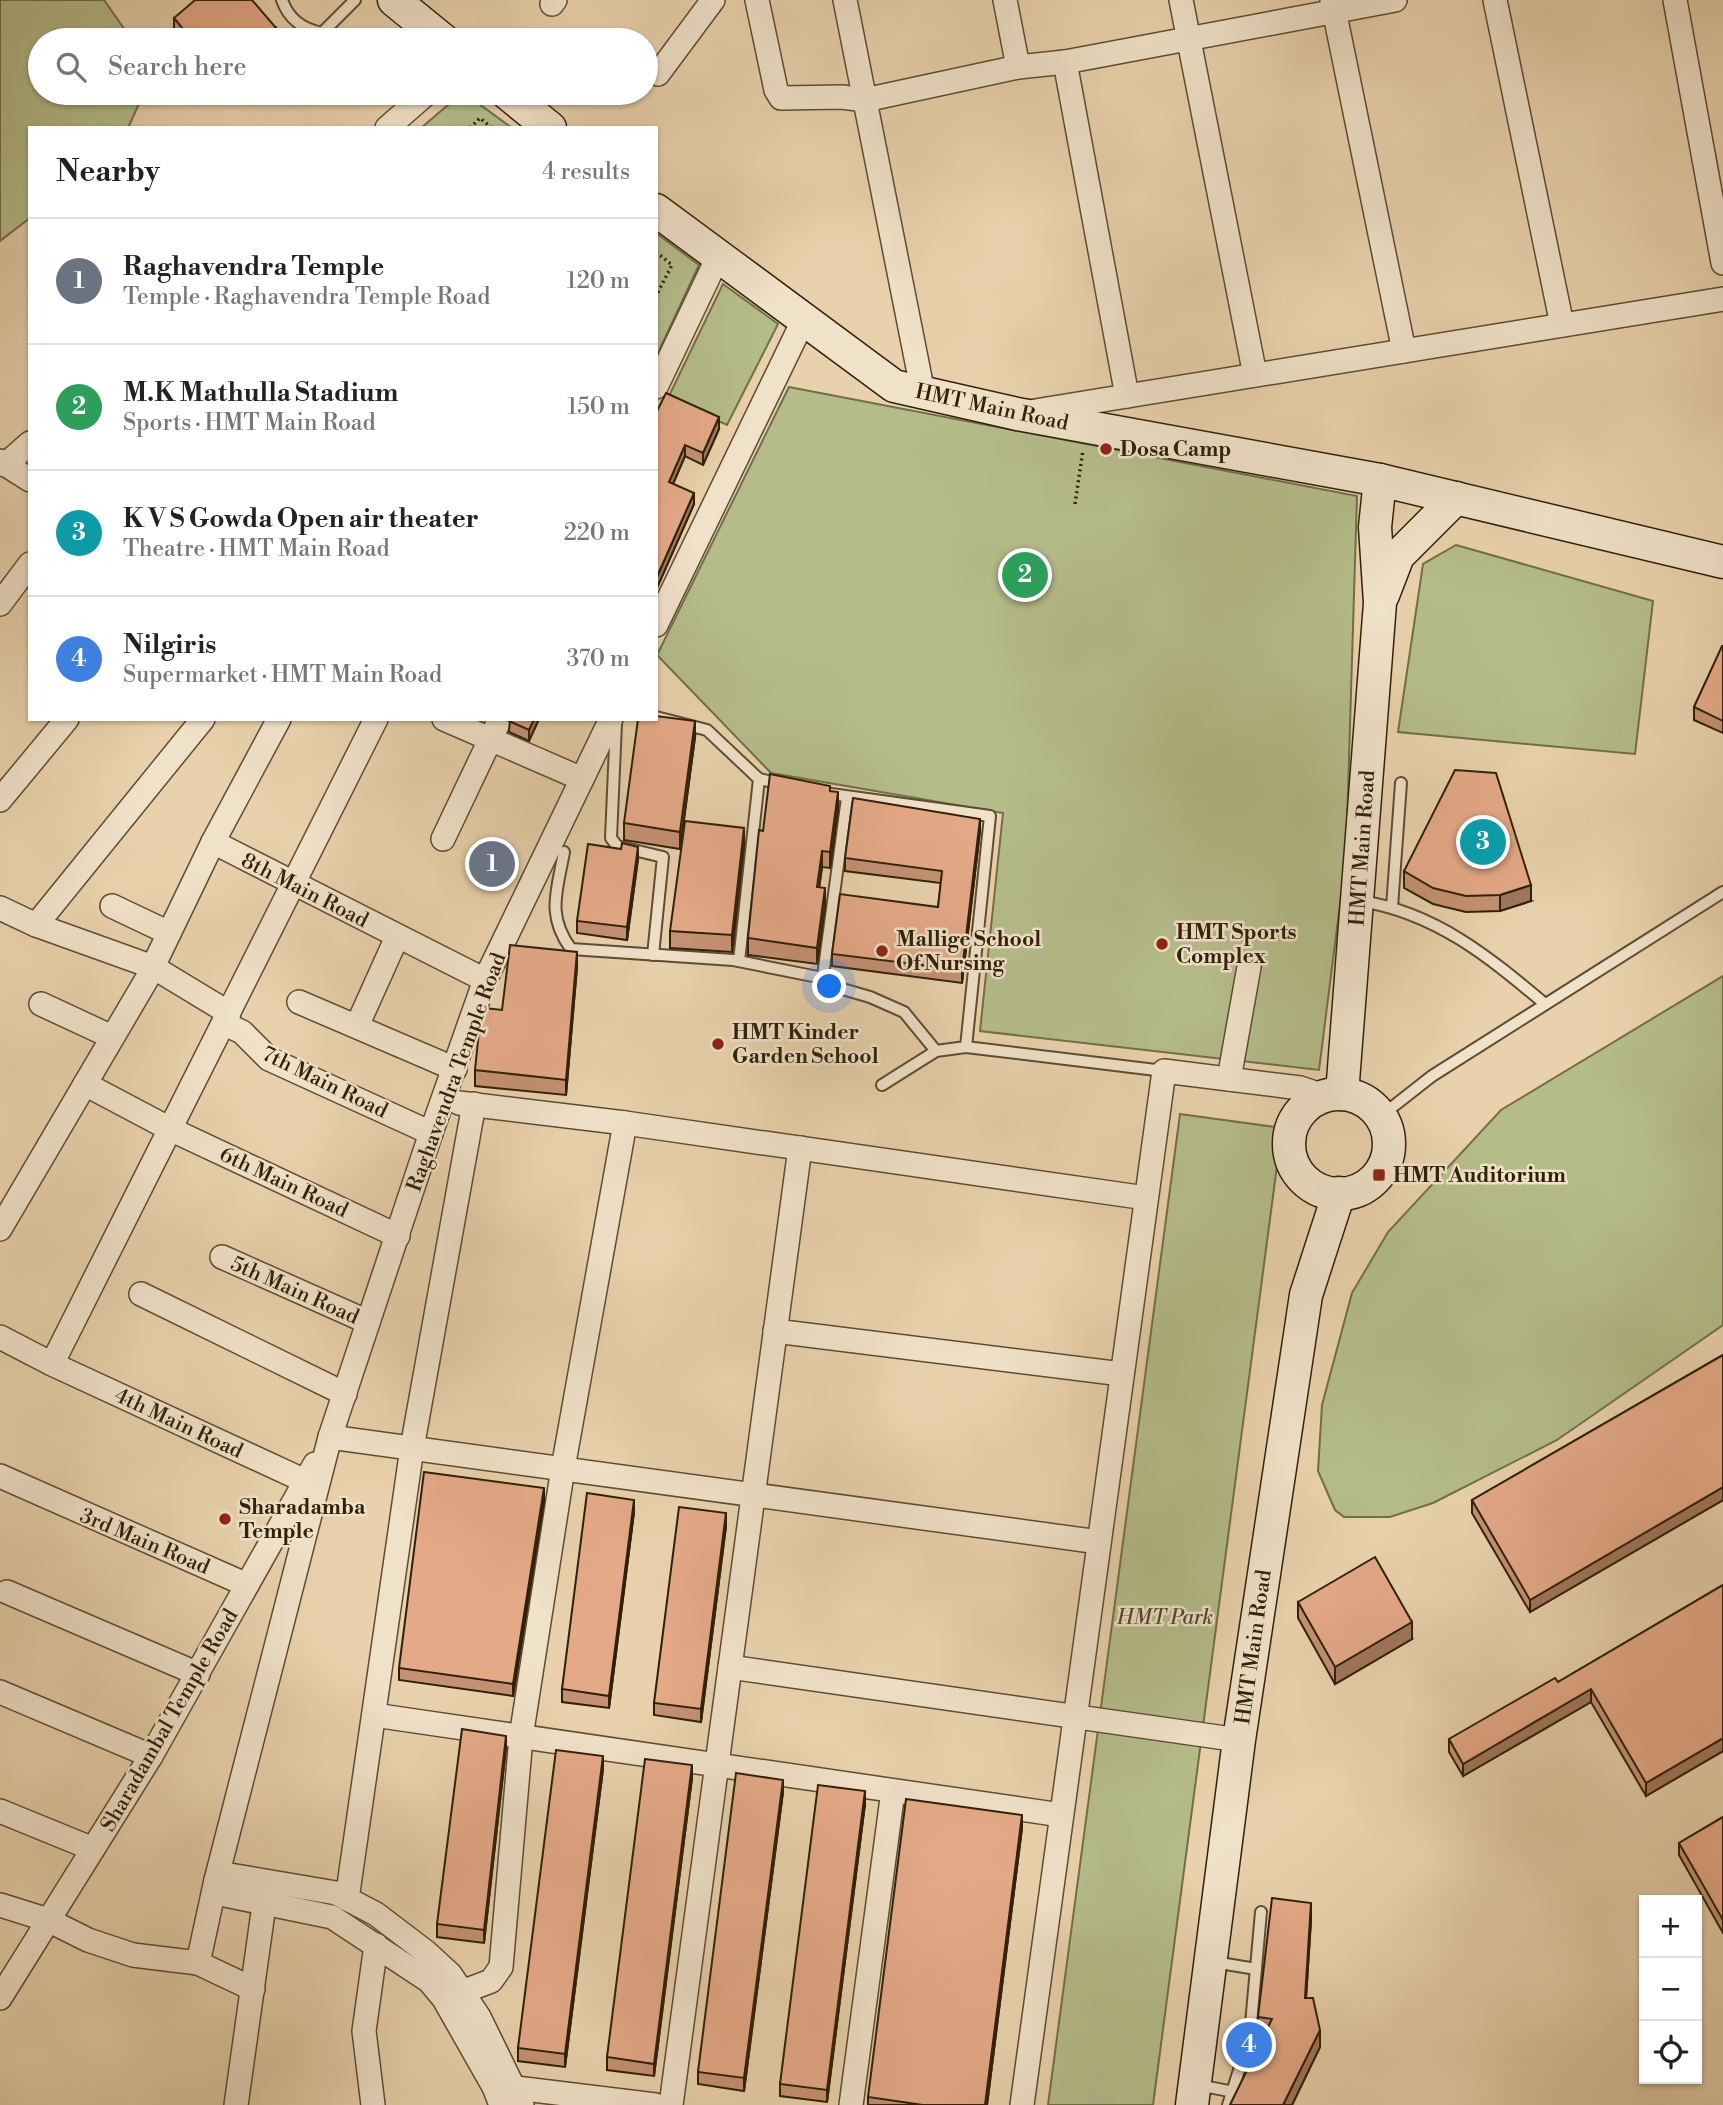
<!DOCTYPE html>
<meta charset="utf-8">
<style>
:root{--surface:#fff;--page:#f6f6f6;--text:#222;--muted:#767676;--line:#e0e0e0;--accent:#0b8043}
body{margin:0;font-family:"Libre Bodoni",serif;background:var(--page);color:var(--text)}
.controls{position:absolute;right:21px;bottom:21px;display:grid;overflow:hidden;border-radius:0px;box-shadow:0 2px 5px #0004}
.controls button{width:63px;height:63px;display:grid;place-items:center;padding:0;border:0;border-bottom:2px solid var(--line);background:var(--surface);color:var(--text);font:35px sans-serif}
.you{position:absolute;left:830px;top:987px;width:24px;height:24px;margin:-18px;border:5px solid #fff;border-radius:50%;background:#1a73e8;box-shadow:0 0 0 10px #1a73e833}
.badge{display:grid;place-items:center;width:46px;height:46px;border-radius:50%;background:var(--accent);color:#fff;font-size:23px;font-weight:700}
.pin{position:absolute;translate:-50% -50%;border:4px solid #fff;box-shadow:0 2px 7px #0006}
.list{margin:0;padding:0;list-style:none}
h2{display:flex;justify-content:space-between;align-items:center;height:91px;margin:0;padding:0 28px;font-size:30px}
h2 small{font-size:23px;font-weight:400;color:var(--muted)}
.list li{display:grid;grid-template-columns:46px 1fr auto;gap:21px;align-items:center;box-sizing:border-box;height:126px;padding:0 28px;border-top:2px solid var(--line)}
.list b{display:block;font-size:26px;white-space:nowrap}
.list p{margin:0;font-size:23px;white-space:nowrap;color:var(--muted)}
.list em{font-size:23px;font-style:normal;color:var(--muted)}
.icon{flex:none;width:38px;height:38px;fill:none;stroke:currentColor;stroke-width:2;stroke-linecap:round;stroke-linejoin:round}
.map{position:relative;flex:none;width:1723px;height:2105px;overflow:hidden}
.search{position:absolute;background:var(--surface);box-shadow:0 2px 5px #0004;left:28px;top:28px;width:630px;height:77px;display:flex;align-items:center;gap:18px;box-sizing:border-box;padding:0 24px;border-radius:38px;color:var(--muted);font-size:26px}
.panel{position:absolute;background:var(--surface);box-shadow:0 2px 5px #0004;left:28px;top:126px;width:630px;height:595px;border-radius:0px}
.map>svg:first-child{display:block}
.green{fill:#b4bc8a;stroke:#726e4a;stroke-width:2}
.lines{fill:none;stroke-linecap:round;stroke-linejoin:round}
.lane-casing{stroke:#5e4c32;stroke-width:14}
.street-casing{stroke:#5e4c32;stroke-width:26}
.secondary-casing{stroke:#30200a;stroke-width:35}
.path{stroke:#30200a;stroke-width:3.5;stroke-dasharray:2 3.5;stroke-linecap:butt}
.lane{stroke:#f0e1c9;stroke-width:10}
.street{stroke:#f0e1c9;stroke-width:23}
.secondary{stroke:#f0e1c9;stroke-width:32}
.wall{fill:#c49174;stroke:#30200a;stroke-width:2}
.shaded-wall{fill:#a0765e;stroke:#30200a;stroke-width:2}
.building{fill:#e4a987;stroke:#30200a;stroke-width:2}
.poi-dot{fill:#8f2418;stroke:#f0e1c9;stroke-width:2.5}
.labels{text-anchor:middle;stroke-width:5;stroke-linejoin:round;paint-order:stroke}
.street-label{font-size:21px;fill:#30200a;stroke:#f0e1c9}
.poi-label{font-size:21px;font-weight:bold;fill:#30200a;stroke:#f0e1c9;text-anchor:start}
.park-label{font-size:21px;font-style:italic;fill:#51472a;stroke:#f0e1c9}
</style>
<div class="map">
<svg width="1723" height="2105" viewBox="0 0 1723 2105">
<rect width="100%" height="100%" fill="#e8d1ac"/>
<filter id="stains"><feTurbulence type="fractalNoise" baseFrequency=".00286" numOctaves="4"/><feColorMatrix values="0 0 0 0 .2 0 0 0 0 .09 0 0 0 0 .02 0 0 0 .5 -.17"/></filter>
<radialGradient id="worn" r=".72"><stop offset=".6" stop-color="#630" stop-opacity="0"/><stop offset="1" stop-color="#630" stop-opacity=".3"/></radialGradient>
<!-- green -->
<g class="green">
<path d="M0,0H104L132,40H40V93H144L128,128H30V218L0,241Z"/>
<path d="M462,93H464L512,128H421Z"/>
<path d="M656,233L699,265L656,357Z"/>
<path d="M723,284L778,324L727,425L668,398Z"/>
<path d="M789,387L1357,496L1346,857L1319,1070L980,1031L1003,813L771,773L657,655Z"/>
<path d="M1456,545L1653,601L1635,754L1398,732L1423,564Z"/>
<path d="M1723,976V1325L1557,1440L1433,1503L1390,1517H1344L1335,1510L1318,1471L1322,1405L1352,1293L1388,1232L1501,1110Z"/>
<path d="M1180,1114L1282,1128L1153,2105H1048Z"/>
</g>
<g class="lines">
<!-- lane casing -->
<g class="lane-casing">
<g id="lane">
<path d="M282,0C289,20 303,29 322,33L355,0"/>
<path d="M656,717L707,730L759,779L781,784"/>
<path d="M616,723L611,838L617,846L663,857L653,955"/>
<path d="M824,793L990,816L966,1047"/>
<path d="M847,798L822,983L870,997L904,1012L936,1051"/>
<path d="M564,852C557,891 546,915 571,949L733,960L823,978"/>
<path d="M1361,901C1436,913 1489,957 1545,1004"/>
<path d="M1392,907L1401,783"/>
<path d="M739,961L759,779"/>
<path d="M882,1085L936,1051L966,1047L1164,1071"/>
<path d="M1381,1116L1432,1076L1723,892"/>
<path d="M1214,1962L1256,1969"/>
<path d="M1198,2085L1234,2092"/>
<path d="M1228,2105L1250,2035L1261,1912"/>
</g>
</g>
<!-- street casing -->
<g class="street-casing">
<g id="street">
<path d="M757,0L776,90L781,98L842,97L865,100L1018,67L1065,62L1395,0"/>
<path d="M845,0L923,393"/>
<path d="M1005,0L1018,67"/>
<path d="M1181,0L1255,375"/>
<path d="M1332,0L1404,351"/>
<path d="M1495,0L1562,325"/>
<path d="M1675,0L1723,263"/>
<path d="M552,4L555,0"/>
<path d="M1065,62L1127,396"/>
<path d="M658,74L713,0"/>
<path d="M387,128L427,93"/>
<path d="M656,387L718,257"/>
<path d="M1035,411L1723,299"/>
<path d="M0,461L30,480"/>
<path d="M5,465L30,443"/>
<path d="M0,604L30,564"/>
<path d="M656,625L804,319"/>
<path d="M444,719L582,779"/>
<path d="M0,800L67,719"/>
<path d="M443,839L500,719"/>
<path d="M213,842L485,980"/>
<path d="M112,906L169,933"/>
<path d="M0,908L36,925L153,967L229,1013"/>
<path d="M36,925L203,719"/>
<path d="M299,1002L455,1069"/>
<path d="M41,1004L112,1037"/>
<path d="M225,1024L242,1032L269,1059L431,1133"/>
<path d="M357,1026L397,937"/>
<path d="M1229,1079L1249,967"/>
<path d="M85,1084L170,1129L398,1236"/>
<path d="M459,1103L625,1123L1146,1198"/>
<path d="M0,1229L148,977L213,842L279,719"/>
<path d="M222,1257L368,1322"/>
<path d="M141,1294L345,1394"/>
<path d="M775,1331L1122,1374"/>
<path d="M0,1337L52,1364L305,1481"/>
<path d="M52,1364L376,719"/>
<path d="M330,1437L1099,1542"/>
<path d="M0,1476L247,1585"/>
<path d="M7,1592L198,1674"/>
<path d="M730,1667L1239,1740"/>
<path d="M0,1692L151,1756"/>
<path d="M374,1715L1061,1815"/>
<path d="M0,1811L93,1849"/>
<path d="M347,1899L412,1448L474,1104"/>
<path d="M0,1905L48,1920L88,1940L133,1955L198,1963L253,1989"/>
<path d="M198,1963L216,1880L230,1875L336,1893L376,1914L426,1952L450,1974L479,2017L522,2105"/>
<path d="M462,1992L491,1981L501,1967L521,1737L563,1468L625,1123"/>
<path d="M0,1998L151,1756L315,1464"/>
<path d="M503,2093L516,2088L655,2105"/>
<path d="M236,2105L264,1905"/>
<path d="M373,2105L364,2031L376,1945"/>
<path d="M501,2105L494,2087L444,1999L429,1981L332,1917L225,1895L216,1880L330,1437L431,1133L485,980L611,719"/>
<path d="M671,2105L800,1148"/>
<path d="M851,2105L893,1791"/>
<path d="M1022,2105L1164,1071L1300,1088L1324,1096"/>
</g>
</g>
<!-- secondary casing -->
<g class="secondary-casing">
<g id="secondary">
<path d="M394,0L443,40"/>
<path d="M507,93L550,128"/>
<path d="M656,210L894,386L1017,414L1380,480L1723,562"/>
<path d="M1383,595L1398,556L1456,498"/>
<circle cx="1339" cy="1144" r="50"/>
<path d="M1342,1094L1380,603L1375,527L1380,480"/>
<path d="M1192,2105L1239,1740L1306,1295L1339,1193"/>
</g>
</g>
<!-- path -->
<g class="path">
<path d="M470,128L480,118L492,128"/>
<path d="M656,252L672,265L656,296"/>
<path d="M1075,504L1083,450"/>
</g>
<!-- lane -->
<use href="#lane" class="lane"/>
<!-- street -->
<use href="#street" class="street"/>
<!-- secondary -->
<use href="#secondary" class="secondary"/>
</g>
<!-- wall -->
<g class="wall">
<path d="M174,18L276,40H182L174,31Z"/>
<path d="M656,413L719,429L703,465L685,456L673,484L694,504L656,590Z"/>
<path d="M1723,646V733L1694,720V707Z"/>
<path d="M510,719H539L529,741L509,732Z"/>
<path d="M695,737L680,849L624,840V823Z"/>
<path d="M830,791L838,809L830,868L822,867L819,887L825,905L817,964L748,955V938L763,831Z"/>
<path d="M980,831L962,983L832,966V954L938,907L941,883L845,871V858Z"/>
<path d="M744,845L732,952L670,948V931Z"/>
<path d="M638,859L627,940L577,933V921Z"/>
<path d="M1404,871L1531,901L1500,911L1466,912L1433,904L1404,888Z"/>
<path d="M577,967L566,1095L475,1086V1070Z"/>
<path d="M1723,1355V1500L1530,1612L1472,1513V1500Z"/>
<path d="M544,1501L513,1696L399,1680V1668Z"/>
<path d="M634,1512L609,1708L562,1702V1689Z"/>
<path d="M726,1526L701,1722L654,1715V1703Z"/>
<path d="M1723,1585V1751L1646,1796L1591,1702L1463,1776L1449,1752V1739L1558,1682Z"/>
<path d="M1298,1602L1412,1639L1335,1684L1298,1618Z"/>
<path d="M506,1748L484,1943L437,1937V1924Z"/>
<path d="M603,1769L565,2067L518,2061V2048Z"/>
<path d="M692,1778L654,2076L607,2070V2057Z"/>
<path d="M783,1792L744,2091L698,2084V2072Z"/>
<path d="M865,1804L827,2102L780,2096V2084Z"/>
<path d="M1723,1817V1933L1679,1855V1843Z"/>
<path d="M1022,1828L987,2105H868V2097Z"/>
<path d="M1311,1920L1306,1998L1320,2047L1292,2105H1230L1265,2035L1258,2034V2017Z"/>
</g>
<!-- shaded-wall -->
<g class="shaded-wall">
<path d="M276,28V40H262Z"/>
<path d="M719,417V429L703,465V453Z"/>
<path d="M685,445V456L669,493V482Z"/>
<path d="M694,493V504L656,590V579Z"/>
<path d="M534,719H539L529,741V730Z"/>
<path d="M695,721V737L680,849V832Z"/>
<path d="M838,792V809L830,868V852Z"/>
<path d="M980,819V831L962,983V970Z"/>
<path d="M744,828V845L732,952V935Z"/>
<path d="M638,847V859L627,940V927Z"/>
<path d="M822,851V867L817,904V887Z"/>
<path d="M1531,885V901L1500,911V895Z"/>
<path d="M825,888V905L817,964V948Z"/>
<path d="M577,952V967L566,1095V1080Z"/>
<path d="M1723,1487V1500L1530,1612V1600Z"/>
<path d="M544,1488V1501L513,1696V1684Z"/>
<path d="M634,1500V1512L609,1708V1696Z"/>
<path d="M726,1513V1526L701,1722V1709Z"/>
<path d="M1412,1622V1639L1335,1684V1667Z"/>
<path d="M1591,1689V1702L1463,1776V1764Z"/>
<path d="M506,1736V1748L484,1943V1930Z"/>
<path d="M1723,1738V1751L1646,1796V1783Z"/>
<path d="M603,1756V1769L565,2067V2054Z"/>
<path d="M692,1765V1778L654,2076V2064Z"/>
<path d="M783,1780V1792L744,2091V2078Z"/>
<path d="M865,1791V1804L827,2102V2090Z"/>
<path d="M1022,1815V1828L987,2105H985Z"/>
<path d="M1311,1903V1920L1305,2014V1998Z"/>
<path d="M1320,2030V2047L1292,2105H1283Z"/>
</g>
<!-- building -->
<g class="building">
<path d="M195,0H252L276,28L262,40H192L174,18Z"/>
<path d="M666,393L719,417L703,453L685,445L669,482L694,493L656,579V413Z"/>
<path d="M1722,646H1723V721L1694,707Z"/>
<path d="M656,716L695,721L680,832L624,823L638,719H656Z"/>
<path d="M510,719H534L529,730L509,721Z"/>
<path d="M1455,770L1496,773L1531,885L1500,895L1466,896L1433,888L1404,871Z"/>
<path d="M770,774L830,786V791L838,792L830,852L822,851L817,887L825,888L817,948L748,938L759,830L763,831Z"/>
<path d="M853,798L980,819L962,970L832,954L840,894L938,907L942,871L845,858Z"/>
<path d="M685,821L744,828L732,935L670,931Z"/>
<path d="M622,843L638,847L627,927L577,921L588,844L621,849Z"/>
<path d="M510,945L577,952L566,1080L475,1070L480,1021L485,1008L502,1010Z"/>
<path d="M1723,1355V1487L1530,1600L1472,1500Z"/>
<path d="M424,1472L544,1488L513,1684L399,1668Z"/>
<path d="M587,1493L634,1500L609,1696L562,1689Z"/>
<path d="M679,1507L726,1513L701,1709L654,1703Z"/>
<path d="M1375,1557L1412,1622L1335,1667L1298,1602Z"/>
<path d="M1723,1585V1738L1646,1783L1591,1689L1463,1764L1449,1739L1555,1678L1558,1682Z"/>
<path d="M462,1729L506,1736L484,1930L437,1924Z"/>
<path d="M556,1750L603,1756L565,2054L518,2048Z"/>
<path d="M645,1759L692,1765L654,2064L607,2057Z"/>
<path d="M736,1773L783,1780L744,2078L698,2072Z"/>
<path d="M818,1785L865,1791L827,2090L780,2084Z"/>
<path d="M906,1799L1022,1815L985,2105H923L868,2097Z"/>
<path d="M1723,1817V1920L1679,1843Z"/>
<path d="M1272,1898L1311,1903L1305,1998H1313L1320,2030L1283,2105H1230L1272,2019L1258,2017Z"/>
</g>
<!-- markers -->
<g class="poi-dot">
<circle cx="1106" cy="449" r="7"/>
<circle cx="1162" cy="944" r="7"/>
<circle cx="882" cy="951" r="7"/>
<circle cx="718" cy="1044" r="7"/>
<rect x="1372" y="1168" width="14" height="14" rx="3.5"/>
<circle cx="225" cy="1519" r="7"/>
</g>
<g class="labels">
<!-- street labels -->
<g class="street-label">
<text transform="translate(992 407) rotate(12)" y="7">HMT Main Road</text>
<text transform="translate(1362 848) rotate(-86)" y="7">HMT Main Road</text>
<text transform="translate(305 890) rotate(27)" y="7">8th Main Road</text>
<text transform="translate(456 1072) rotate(-70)" y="7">Raghavendra Temple Road</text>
<text transform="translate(325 1082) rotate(26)" y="7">7th Main Road</text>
<text transform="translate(284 1182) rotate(25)" y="7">6th Main Road</text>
<text transform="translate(295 1290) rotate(24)" y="7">5th Main Road</text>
<text transform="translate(179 1423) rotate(25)" y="7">4th Main Road</text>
<text transform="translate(145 1541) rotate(23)" y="7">3rd Main Road</text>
<text transform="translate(1253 1647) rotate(-82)" y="7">HMT Main Road</text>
<text transform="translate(169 1720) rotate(-60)" y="7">Sharadambal Temple Road</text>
</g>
<!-- poi labels -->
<g class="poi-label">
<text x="1120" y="456">Dosa Camp</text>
<text x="1176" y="939">HMT Sports<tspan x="1176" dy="24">Complex</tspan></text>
<text x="896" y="946">Mallige School<tspan x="896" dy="24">Of Nursing</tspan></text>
<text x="732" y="1039">HMT Kinder<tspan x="732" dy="24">Garden School</tspan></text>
<text x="1393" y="1182">HMT Auditorium</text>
<text x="239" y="1514">Sharadamba<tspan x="239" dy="24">Temple</tspan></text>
</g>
<!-- park labels -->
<g class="park-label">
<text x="1165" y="1624">HMT Park</text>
</g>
</g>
<rect width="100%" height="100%" filter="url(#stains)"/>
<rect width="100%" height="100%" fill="url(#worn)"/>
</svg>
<div class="controls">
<button>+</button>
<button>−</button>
<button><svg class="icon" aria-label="locate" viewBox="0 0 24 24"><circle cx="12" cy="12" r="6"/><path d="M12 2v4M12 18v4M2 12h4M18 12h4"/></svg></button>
</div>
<div class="you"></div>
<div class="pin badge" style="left:492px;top:864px;background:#6b7280">1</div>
<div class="pin badge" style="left:1025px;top:575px;background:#2e9e5b">2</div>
<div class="pin badge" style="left:1483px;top:842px;background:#0f9aa8">3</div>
<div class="pin badge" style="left:1249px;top:2045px;background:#3f7fe0">4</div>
<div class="search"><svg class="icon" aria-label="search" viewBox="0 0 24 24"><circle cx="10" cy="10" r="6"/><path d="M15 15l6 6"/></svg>Search here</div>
<section class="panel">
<h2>Nearby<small>4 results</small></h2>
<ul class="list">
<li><span class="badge" style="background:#6b7280">1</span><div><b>Raghavendra Temple</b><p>Temple · Raghavendra Temple Road</p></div><em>120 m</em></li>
<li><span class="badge" style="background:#2e9e5b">2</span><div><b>M.K Mathulla Stadium</b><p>Sports · HMT Main Road</p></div><em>150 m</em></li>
<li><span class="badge" style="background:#0f9aa8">3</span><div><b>K V S Gowda Open air theater</b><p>Theatre · HMT Main Road</p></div><em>220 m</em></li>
<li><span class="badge" style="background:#3f7fe0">4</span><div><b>Nilgiris</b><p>Supermarket · HMT Main Road</p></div><em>370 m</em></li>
</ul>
</section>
</div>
